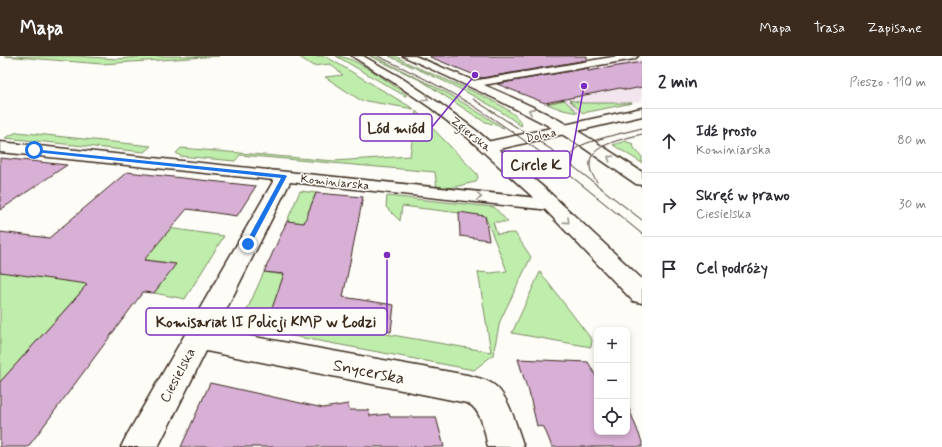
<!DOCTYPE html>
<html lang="pl">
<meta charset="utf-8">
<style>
:root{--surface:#fff;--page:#f7f7f7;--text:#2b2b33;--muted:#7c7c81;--line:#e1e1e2;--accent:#3b2a1e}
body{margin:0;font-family:Mynerve,sans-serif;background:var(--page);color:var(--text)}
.controls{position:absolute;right:12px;bottom:12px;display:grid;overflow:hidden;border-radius:8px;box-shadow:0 2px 6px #0003}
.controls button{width:36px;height:36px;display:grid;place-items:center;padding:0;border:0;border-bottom:1px solid var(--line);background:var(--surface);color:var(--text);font:20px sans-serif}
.stop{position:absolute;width:12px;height:12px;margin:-9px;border:3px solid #1a73e8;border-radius:50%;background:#fff}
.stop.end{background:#1a73e8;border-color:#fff;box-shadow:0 1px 4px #0008}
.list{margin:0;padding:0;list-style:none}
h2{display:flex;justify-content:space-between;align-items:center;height:52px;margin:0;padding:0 16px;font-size:17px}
h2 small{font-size:13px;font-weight:400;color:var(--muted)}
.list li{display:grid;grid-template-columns:26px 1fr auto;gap:12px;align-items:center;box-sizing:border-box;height:64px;padding:0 16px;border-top:1px solid var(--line)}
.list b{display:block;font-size:15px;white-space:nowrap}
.list p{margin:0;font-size:13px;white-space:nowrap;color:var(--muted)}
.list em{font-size:13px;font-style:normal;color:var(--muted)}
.icon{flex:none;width:22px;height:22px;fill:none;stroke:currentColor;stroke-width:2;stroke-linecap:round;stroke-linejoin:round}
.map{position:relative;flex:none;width:642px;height:391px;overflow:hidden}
header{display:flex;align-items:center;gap:24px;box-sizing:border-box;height:56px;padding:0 20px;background:var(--accent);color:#fff}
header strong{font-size:19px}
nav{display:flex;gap:22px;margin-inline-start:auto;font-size:14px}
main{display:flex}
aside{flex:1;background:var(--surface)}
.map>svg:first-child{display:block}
.built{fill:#f2e5ed}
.green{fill:#bfedac;stroke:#7d8c65}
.building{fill:#d8afd5;stroke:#3b2a1e}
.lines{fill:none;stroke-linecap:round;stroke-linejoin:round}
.minor-casing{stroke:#3b2a1e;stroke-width:3}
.major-casing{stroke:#3b2a1e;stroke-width:3}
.minor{fill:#fdfcf7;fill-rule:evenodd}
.major{fill:#fdfcf7;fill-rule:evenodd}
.tram{stroke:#3b2a1e;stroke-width:1}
.oneway{stroke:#9c938a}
.route{fill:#1a73e8}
.labels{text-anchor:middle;stroke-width:3;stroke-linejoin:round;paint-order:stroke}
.far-street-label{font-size:12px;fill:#3b2a1e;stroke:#fdfcf7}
.street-label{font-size:14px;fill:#3b2a1e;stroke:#fdfcf7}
.near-street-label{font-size:17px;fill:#3b2a1e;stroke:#fdfcf7}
.leader{fill:none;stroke:#7b2cbf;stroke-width:1.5}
.callout-dot{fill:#7b2cbf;stroke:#fdfcf7;stroke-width:1.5}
.callout{fill:#fdfcf7;stroke:#7b2cbf;stroke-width:1.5}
.callout-label{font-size:15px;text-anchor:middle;font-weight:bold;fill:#3b2a1e}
</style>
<header>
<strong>Mapa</strong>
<nav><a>Mapa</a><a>Trasa</a><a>Zapisane</a></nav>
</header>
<main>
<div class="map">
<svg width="642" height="391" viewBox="0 0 642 391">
<rect width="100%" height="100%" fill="#fdfcf7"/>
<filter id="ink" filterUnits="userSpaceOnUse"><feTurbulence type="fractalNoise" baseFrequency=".025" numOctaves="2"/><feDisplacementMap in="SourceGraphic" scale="8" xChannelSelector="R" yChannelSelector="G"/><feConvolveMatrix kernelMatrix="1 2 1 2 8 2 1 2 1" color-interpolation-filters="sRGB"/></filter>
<g filter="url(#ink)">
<!-- built -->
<path class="built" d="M642,3V45L583,57L563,54L502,30L507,27Z"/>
<!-- green -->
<g class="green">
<path d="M4,0H76L118,3L148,0H219L102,8Z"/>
<path d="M298,0H325L414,53L360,44L325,21L343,19L330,8L313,10Z"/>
<path d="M336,0C355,0 391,28 407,39L405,40Z"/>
<path d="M370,0H374L449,38L504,72L483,65L422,25Z"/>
<path d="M389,0H396C419,17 513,44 522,69L521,70C486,42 432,20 389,0Z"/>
<path d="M564,44L578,57L563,54L547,48Z"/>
<path d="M569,44L583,47H632L583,57Z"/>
<path d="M416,55L477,118L478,122L475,126L442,134L437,133L435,116L240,99L235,105L180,100L176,97L181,92L334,105L410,100Z"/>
<path d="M17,76L151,90L144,96L5,82Z"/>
<path d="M625,85L633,88L634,92L642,101V107L613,89Z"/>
<path d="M300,135L316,137L304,167L287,165Z"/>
<path d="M387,140L494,151L508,166H493L497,178L515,177L531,201L500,265L493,299L474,314L261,274L243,263L264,216L284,219L270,258L491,296L478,216L491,217L507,215L485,160L402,150L400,165L386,151Z"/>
<path d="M105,163L224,180L185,243L154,237L175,208L114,199L0,326V216Z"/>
<path d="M540,216L592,284L591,291L512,277Z"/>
</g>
<!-- building -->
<g class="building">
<path d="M430,0H587V4L482,22L430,1Z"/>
<path d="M642,6V31L627,34L620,32L545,47L497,28L588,12V15Z"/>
<path d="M0,102L30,105L67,109L0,154Z"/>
<path d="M127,116L256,130L237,160L187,153L144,204L176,208L154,237L143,236L28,391H0V326L83,234H82L87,228L0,216V176L49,182Z"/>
<path d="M316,137L363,141L343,241L394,249L391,276L337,267L336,270L270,258L284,218L264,216L287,165L304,167Z"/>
<path d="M459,156L485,160L489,184L460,180Z"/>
<path d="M518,303L588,306L597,322V376H627L628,350L642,386V391H552L544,371L537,370L528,332H527Z"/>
<path d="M210,327L323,352L348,348L349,354H369L370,360L389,358L390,361H436L444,391H181Z"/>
</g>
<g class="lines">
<!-- minor casing -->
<g class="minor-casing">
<g id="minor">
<path d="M618,0H638L634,3L472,31L467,28L472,25Z"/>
<path d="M642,52V60L487,96L482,94L479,91L482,88L487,86Z"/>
<path d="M0,86L557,144L559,148L557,152L550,154L290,126L216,274L467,319C475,321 484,323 491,327C509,337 517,373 524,391H488C485,378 482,353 467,347L206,295L158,391H121L127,379L274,124L0,96Z"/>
</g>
</g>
<!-- major casing -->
<g class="major-casing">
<g id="major">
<path d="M352,0H363L400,21L439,47L477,75L549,136L642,223V247L633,245L536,144L467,81L431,52L393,26Z"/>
<path d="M403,0H415C462,20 511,39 557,63C586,79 614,98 642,116V129L636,128L581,90L547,69L494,42Z"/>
</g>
</g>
<!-- minor -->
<use href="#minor" class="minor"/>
<!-- major -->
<use href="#major" class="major"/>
<!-- tram -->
<g class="tram">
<path d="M378,0C410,15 442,31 472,49C533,87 587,133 642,178"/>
<path d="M473,43L552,94L642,164"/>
<path d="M571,112C570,106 570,100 574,94C583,85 628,76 642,72"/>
<path d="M597,126C593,120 589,114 590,106C591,88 628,82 642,78"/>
</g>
</g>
<!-- one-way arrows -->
<defs><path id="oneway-chevron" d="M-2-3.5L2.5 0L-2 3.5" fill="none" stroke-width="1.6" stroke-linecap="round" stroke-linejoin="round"/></defs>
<g class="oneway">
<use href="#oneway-chevron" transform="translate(426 42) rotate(36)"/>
<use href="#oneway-chevron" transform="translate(531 55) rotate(-154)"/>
<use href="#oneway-chevron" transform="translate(610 102) rotate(-146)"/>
<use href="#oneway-chevron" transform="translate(479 141) rotate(6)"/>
<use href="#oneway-chevron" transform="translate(567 165) rotate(44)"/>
</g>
</g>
<!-- route -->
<path class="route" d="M32,93L285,119L287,120L251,188L248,190L245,188L281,122L34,96Z"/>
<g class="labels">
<!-- far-street labels -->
<g class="far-street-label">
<text transform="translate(471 78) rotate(39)" y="4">Zgierska</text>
<text transform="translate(541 79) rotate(-12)" y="4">Dolna</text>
<text transform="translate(335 126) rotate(6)" y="4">Kominiarska</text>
</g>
<!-- street labels -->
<g class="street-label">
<text transform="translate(177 319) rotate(-62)" y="5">Ciesielska</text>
</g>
<!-- near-street labels -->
<g class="near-street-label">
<text transform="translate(369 315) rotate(11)" y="6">Snycerska</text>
</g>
</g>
<!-- callouts -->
<path class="leader" d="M475 19L432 71M584 30L570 109M387 199L387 265"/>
<g class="callout-dot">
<circle cx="475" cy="19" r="4"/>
<circle cx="584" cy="30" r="4"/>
<circle cx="387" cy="199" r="4"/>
</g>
<g class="callout">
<rect x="360" y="58" width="72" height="27" rx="4"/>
<rect x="502" y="95" width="68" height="27" rx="4"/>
<rect x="146" y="252" width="241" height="27" rx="4"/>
</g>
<g class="callout-label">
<text x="396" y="77">Lód miód</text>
<text x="536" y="114">Circle K</text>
<text x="266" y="271">Komisariat II Policji KMP w Łodzi</text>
</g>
</svg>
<div class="controls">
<button>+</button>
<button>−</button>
<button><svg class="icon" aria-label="locate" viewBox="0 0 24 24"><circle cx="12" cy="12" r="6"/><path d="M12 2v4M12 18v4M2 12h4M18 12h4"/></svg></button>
</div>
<div class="stop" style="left:34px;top:94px"></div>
<div class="stop end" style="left:248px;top:188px"></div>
</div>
<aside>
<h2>2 min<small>Pieszo · 110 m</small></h2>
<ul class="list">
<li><svg class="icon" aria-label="ahead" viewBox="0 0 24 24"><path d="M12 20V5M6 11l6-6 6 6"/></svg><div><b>Idź prosto</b><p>Kominiarska</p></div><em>80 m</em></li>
<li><svg class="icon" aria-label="right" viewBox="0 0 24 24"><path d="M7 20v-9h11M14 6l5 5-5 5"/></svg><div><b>Skręć w prawo</b><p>Ciesielska</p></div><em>30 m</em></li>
<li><svg class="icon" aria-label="arrive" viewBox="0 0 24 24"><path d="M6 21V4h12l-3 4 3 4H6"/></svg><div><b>Cel podróży</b></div></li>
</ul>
</aside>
</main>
